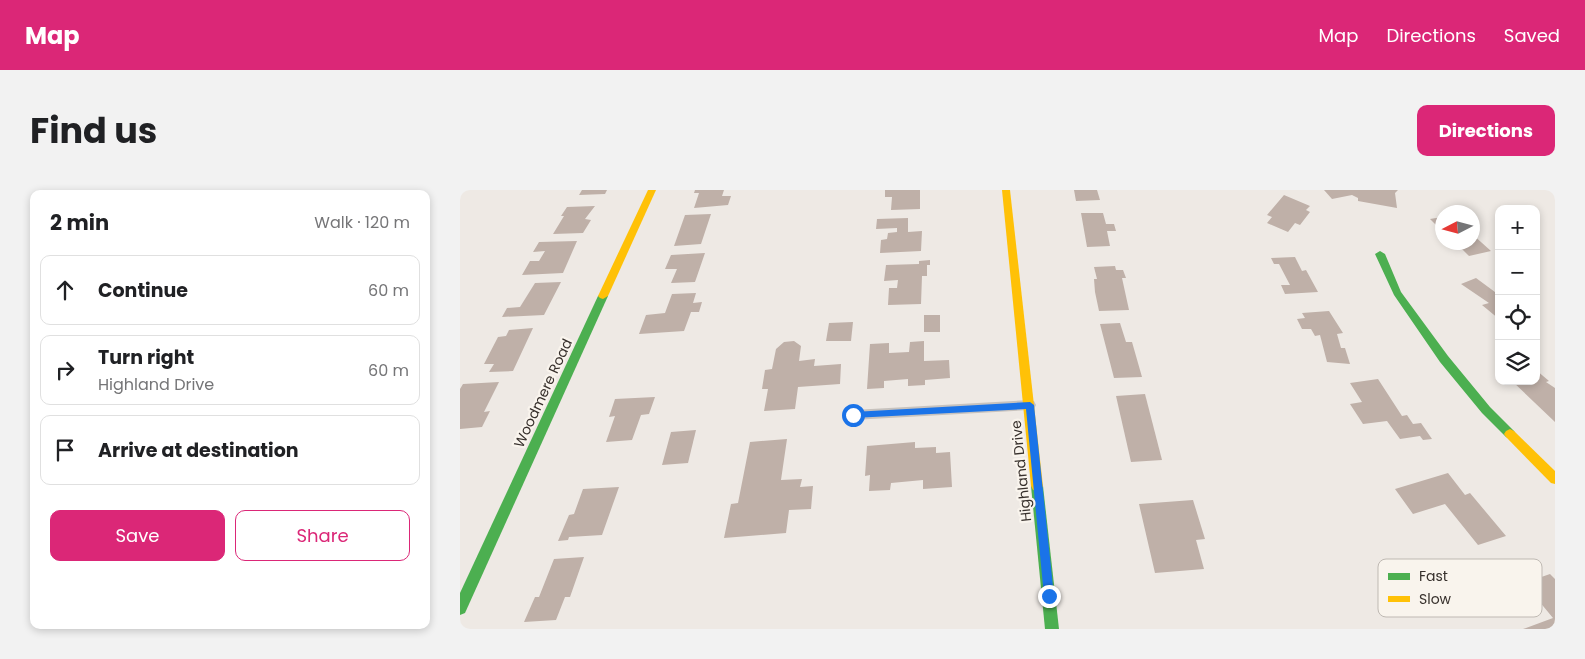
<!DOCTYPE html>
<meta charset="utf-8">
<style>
:root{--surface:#fff;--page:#f2f2f2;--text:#202124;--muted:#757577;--line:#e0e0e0;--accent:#db2777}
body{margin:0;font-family:Poppins,sans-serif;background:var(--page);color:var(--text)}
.controls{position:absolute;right:15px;top:15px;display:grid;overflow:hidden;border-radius:10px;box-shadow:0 2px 8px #0003}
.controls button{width:45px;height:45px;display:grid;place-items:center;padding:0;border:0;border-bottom:1px solid var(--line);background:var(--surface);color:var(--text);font:25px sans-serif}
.compass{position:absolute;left:975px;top:15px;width:45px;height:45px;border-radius:50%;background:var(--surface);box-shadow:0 2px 8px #0003;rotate:264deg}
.stop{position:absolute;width:15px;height:15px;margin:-11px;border:4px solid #1a73e8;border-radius:50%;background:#fff}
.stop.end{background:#1a73e8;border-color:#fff;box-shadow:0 1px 5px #0008}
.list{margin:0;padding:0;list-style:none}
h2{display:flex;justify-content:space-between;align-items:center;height:65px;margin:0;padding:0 20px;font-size:21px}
h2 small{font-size:16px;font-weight:400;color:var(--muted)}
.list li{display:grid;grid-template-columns:32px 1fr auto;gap:15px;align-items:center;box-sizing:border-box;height:70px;margin:0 10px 10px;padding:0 10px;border:1px solid var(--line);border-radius:10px}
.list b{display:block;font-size:19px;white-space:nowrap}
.list p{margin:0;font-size:16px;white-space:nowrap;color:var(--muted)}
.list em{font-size:16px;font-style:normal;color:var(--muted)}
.actions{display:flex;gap:10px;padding:15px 20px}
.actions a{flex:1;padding:11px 0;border:1px solid var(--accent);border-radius:10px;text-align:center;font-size:18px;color:var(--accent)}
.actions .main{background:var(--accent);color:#fff}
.icon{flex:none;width:28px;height:28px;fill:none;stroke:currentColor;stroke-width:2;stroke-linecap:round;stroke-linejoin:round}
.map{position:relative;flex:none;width:1095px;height:439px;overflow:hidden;border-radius:10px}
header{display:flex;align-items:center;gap:30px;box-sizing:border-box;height:70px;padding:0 25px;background:var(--accent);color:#fff}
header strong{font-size:24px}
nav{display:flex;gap:28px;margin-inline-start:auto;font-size:18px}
.intro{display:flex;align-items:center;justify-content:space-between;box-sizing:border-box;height:120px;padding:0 30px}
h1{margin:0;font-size:35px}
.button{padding:12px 22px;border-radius:10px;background:var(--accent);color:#fff;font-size:18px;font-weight:700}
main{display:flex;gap:30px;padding:0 30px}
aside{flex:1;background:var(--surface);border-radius:10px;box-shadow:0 2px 8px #0003}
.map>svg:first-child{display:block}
.building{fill:#bfb0a8}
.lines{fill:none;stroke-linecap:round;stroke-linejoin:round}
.lane{fill:#c7c2bd;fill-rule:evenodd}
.fast{fill:#4caf50;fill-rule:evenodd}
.slow{fill:#ffc107;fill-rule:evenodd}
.route{fill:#1a73e8}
.labels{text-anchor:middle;stroke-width:4.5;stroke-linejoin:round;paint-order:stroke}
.street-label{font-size:14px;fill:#37302c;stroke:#f9f4ed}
.key{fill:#f9f4ed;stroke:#bfb9b3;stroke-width:1}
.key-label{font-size:14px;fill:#37302c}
</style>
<header>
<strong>Map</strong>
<nav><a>Map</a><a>Directions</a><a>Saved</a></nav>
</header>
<div class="intro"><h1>Find us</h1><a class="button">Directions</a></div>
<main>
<aside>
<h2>2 min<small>Walk · 120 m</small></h2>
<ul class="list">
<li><svg class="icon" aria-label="ahead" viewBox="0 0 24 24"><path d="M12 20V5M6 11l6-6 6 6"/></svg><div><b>Continue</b></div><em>60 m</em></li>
<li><svg class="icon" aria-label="right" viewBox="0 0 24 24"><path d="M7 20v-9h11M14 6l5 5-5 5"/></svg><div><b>Turn right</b><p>Highland Drive</p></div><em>60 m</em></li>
<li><svg class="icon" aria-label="arrive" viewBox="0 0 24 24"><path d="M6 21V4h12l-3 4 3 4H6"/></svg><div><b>Arrive at destination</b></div></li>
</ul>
<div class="actions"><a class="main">Save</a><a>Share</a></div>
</aside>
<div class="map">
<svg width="1095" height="439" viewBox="0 0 1095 439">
<rect width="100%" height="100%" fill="#eee9e4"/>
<!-- building -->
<g class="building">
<path d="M122,0H147L145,4L119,5Z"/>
<path d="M235,0H264L262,6H271L268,15L234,18L239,3H234Z"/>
<path d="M425,0H460V19L431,20L432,7H425Z"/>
<path d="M614,0H637L640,10L616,11Z"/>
<path d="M864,0H938L935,3L937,18L898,11V8L892,5L872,9Z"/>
<path d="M824,5L850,16L846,20L850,22L840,35L835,33L828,42L807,33L812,27L807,25Z"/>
<path d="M135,16L125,29L131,30L123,43L93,44L104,26H101L107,17Z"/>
<path d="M621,23H643L646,34H654L656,41H647L650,56L627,57Z"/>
<path d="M251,24L241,54L214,56L225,25Z"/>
<path d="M982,27V41L970,29Z"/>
<path d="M448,28V42L462,41L461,61L420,63L421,50L427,49L428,43L437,42V38L416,39L417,29Z"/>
<path d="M1012,44L1031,61L1009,66L995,52H1012Z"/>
<path d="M117,51L103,83L62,85L70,71H79L85,61L73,62L79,52Z"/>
<path d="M245,63L235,92L211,93L217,79H205L211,65Z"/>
<path d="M835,67L842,81L846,80L858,102L825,104L821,95H830L819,74H814L811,68Z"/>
<path d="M470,70V75H467V86H462L461,114L428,115L429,98H437L438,90L424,91L426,75L459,74V71Z"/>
<path d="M655,76L656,80H663L666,88H662L669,120L639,121L635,102L634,89H637L634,77Z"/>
<path d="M1016,88L1039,105V129L1022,115L1029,113L1001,94Z"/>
<path d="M101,92L84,125L42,127L47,118L60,117L75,93Z"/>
<path d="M236,103L233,113L242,112L239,122H231L224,141L179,144L186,125L205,123L212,104Z"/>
<path d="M869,121L883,143L877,144L881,158H885L890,174L867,172L860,145L855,146L851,139H842L837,129L845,128L842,123Z"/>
<rect x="464" y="125" width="16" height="17"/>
<path d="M393,132L391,151H366L369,133Z"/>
<path d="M660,133L666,152H672L682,187L654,188L640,134Z"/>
<path d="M73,138L53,181L29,182L34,174H24L38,147L46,146L49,140Z"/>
<path d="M334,151L341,156L339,171L355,169L354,176L381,174L380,194L338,197L335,219L304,221L308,199H302L305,180L312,179L316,159L324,152Z"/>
<path d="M464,151V171L489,170L490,188L465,190V195L448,196V189L424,191V198L407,199L410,154L429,153V163L449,162L450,152Z"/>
<path d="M1076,180L1089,191L1086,192L1095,198V232L1052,191H1076Z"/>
<path d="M918,189L942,226L947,225L953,234L961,233L972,249L963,250L960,246L940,249L927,231L903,234L890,214L902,212L890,193Z"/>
<path d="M39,192L24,222L30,221L22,237L0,239V199L3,194Z"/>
<path d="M685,204L702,270L671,272L656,206Z"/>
<path d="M195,207L189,224L181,225L172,250L146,252L155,226L149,227L155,209Z"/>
<path d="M236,240L228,273L202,275L211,242Z"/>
<path d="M327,249L321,290L342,289L340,297L353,296L351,319L329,320L326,343L264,348L271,314L278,313L290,252Z"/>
<path d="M455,252V258L476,257V263L490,262L492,297L463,299V290L431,293L430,300L409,301L410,285L405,286L407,256Z"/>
<path d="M988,283L1005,305L1010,303L1046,346L1018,355L985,314L953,324L935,299Z"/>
<path d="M159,297L142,345L109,347L108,350L98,351L109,325L114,324L123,299Z"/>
<path d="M733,310L745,349L736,350L744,379L695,383L679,314Z"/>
<path d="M124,367L110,407H105L96,430L64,432L75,407H79L94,369Z"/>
<path d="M1090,384L1095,389V439H1063L1093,428L1064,393Z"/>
</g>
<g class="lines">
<!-- lane -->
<path class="lane" d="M570,210L574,211L576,215L574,219L570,220L393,230L389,229L387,225L389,221L393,220Z"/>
<!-- fast -->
<g class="fast">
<path d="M920,61L925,64L941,102L988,166L1030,217L1054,241L1056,244L1054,247L1050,249L1046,247L1022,223L980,172L934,105L915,64Z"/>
<path d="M143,103L148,106L5,423L0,425V403L138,106Z"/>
<path d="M577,291L581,292L583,296L599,439H585L571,296L573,292Z"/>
</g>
<!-- slow -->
<g class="slow">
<path d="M188,0H196L148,106L143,109L140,108L138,106Z"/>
<path d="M542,0H550L583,296L581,300L577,301L573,300L571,296Z"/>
<path d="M1050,239L1054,241L1095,281V294L1091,293L1046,247L1044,244L1046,241Z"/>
</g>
</g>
<!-- route -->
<path class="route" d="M570,212L574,215L594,406L589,411L584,406L566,219L393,228L389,225L393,222Z"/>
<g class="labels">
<!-- street labels -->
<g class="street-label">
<text transform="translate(83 203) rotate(-65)" y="5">Woodmere Road</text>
<text transform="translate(561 281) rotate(-96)" y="5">Highland Drive</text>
</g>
</g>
<!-- legend -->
<rect x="918" y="369" width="164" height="58" rx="8" class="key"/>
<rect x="928" y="383" width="22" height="7" fill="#4caf50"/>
<rect x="928" y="406" width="22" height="6" fill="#ffc107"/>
<g class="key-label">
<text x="959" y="391">Fast</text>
<text x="959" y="414">Slow</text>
</g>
</svg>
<div class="controls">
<button>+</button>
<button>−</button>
<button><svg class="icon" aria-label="locate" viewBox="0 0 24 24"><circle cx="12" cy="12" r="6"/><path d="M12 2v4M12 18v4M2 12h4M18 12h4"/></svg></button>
<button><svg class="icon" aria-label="layers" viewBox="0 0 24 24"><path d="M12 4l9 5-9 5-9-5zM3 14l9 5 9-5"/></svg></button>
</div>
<svg class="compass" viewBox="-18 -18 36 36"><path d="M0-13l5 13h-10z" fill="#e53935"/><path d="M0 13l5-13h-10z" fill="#757577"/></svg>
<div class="stop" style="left:393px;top:225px"></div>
<div class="stop end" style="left:589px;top:406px"></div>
</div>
</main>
